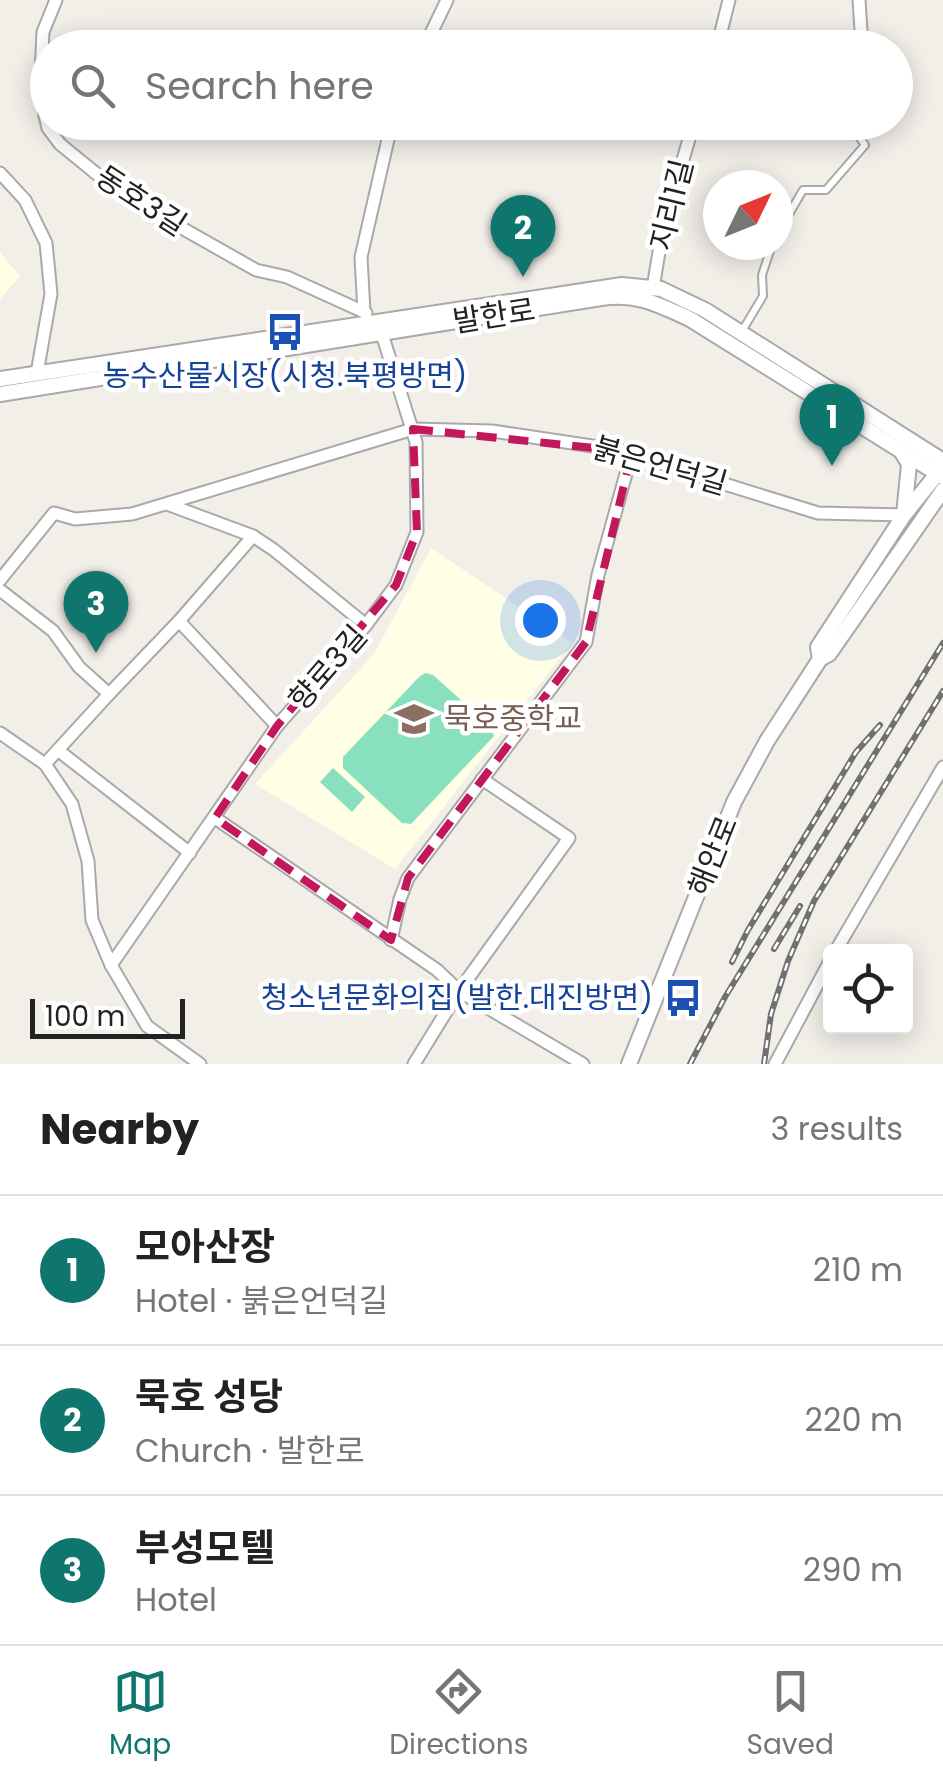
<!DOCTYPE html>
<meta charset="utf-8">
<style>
:root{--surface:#fff;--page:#f6f6f6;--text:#222;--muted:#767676;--line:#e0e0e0;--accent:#0f766e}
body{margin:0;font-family:Poppins,"Noto Sans KR",sans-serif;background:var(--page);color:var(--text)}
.controls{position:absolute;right:30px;bottom:30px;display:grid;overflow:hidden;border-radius:10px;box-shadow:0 5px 25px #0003}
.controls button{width:90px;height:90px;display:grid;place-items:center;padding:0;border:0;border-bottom:2px solid var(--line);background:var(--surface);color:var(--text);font:50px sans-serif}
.compass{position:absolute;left:703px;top:170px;width:90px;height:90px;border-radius:50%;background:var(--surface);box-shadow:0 5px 25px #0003;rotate:47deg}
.scale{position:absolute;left:30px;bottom:25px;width:155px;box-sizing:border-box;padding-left:10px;border:5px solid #222;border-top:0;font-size:28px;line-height:35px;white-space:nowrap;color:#222;-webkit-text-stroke:8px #fff;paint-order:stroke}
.you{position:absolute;left:540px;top:620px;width:35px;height:35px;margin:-25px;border:8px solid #fff;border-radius:50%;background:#1a73e8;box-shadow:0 0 0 15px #1a73e833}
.badge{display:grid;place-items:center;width:65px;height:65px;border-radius:50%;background:var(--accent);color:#fff;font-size:32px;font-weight:700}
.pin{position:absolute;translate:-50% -82px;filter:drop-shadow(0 2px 5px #0008)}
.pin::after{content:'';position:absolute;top:52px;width:35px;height:30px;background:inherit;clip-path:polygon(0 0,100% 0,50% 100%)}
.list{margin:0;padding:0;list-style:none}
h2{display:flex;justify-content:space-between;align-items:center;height:130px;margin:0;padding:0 40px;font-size:42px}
h2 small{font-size:32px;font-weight:400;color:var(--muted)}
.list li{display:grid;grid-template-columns:65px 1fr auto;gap:30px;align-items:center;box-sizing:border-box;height:150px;padding:0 40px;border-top:2px solid var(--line)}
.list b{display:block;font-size:38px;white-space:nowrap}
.list p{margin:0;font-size:32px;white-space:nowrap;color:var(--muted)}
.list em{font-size:32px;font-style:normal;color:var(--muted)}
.icon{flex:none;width:55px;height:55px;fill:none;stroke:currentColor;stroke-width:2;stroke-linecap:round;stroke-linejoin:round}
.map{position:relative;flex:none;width:943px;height:1064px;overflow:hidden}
.search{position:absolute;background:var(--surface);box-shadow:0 5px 25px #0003;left:30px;right:30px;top:30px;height:110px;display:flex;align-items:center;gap:25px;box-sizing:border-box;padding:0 35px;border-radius:55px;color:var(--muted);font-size:38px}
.sheet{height:580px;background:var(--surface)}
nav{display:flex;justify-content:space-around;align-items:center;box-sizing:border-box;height:140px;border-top:2px solid var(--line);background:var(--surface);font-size:28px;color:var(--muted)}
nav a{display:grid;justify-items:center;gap:5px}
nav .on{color:var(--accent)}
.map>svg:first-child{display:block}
.education{fill:#ffffe5}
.pitch{fill:#88e0be}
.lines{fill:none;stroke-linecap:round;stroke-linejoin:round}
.service-casing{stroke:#a9a9a9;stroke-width:10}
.minor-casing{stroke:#a9a9a9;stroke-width:15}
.tertiary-casing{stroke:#a9a9a9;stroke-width:18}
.service{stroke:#fff;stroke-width:6}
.minor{stroke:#fff;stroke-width:11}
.tertiary{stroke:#fff;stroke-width:14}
.rail-casing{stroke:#707070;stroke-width:6}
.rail{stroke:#fff;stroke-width:2.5;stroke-dasharray:8;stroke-linecap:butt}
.marked{fill:none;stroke:#c2185b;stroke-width:8;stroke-dasharray:20 12;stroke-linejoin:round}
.labels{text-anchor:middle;stroke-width:9;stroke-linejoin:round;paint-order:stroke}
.street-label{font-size:30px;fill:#222;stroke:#fff}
.transit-label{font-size:30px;fill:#164399;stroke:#fff}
.education-label{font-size:30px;fill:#785e54;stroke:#fff;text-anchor:start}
</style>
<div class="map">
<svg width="943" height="1064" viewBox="0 0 943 1064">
<rect width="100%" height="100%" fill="#f2efe9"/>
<!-- education -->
<g class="education">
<path d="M0,252L20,276L0,299Z"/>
<path d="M431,548L572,643L395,869L255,784L374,654Z"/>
</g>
<!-- pitch -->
<g class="pitch">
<path d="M426,673L433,675L490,726L494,736L411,824L402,823L343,768V757L420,676Z"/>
<path d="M333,768L365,797L352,812L320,782Z"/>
</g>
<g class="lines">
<!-- service casing -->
<g class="service-casing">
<g id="service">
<path d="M778,233L803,190H826L865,145L848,122"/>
<path d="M742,331L763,296L762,275L772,245"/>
</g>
</g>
<!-- minor casing -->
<g class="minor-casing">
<g id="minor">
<path d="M56,0L43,32L41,73L45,116L48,128L60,144L120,193L256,270L287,277L364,312"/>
<path d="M424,48L447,0"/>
<path d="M717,48L729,0"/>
<path d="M856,48L861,30L859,0"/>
<path d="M0,173L25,200L46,243L51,294L37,373"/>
<path d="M653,288L663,228L694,122"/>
<path d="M366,313L364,312L361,257L392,122"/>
<path d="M167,504L253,536L274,550L366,625"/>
<path d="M0,580L54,513L75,519L132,514L413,429L492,431L632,452L689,473L818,513L904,515"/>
<path d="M0,590L53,631L79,667L109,694"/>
<path d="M179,621L277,726"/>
<path d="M0,733L45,764L72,804L88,861L92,920L111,965L147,1026L200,1064"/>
<path d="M59,751L190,853"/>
<path d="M45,764L109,694L179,621L253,536"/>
<path d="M215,818L437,970L459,991L583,1064"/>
<path d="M391,940L400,899L408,878L586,642L598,575L632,452"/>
<path d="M835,952L943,767"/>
<path d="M111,965L277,726L366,625L396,585L417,532L416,442L382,334"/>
<path d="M414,1064L459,991L569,838L482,779"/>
<path d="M775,1064L830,961"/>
</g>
</g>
<!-- tertiary casing -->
<g class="tertiary-casing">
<g id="tertiary">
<path d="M0,379L622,285L661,289L705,310L943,461"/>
<path d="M0,394L601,298C638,293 657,304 690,319L943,477"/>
<path d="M900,449L909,464L904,515"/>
<path d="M820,659L818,647L904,515L941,469"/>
<path d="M629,1064L734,802L767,741L820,659L829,654L943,490"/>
</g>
</g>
<!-- service -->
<use href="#service" class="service"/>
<!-- minor -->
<use href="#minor" class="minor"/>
<!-- tertiary -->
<use href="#tertiary" class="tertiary"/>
<!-- rail casing -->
<g class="rail-casing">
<g id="rail">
<path d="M774,949L800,906"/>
<path d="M732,962L748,930L856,752L880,725"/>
<path d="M690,1064L725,997L943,643"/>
<path d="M764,1064L771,1014L788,961L814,901L943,691"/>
</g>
</g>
<!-- rail -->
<use href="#rail" class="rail"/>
</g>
<!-- marked area -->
<path class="marked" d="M413,429L632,452L586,642L408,878L391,940L215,818L277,726L396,585L417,532Z"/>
<!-- icons -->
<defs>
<g id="bus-bare" transform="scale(3)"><path d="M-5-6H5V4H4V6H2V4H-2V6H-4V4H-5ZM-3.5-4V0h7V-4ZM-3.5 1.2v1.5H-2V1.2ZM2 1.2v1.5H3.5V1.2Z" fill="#1a4fb4" stroke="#fff" stroke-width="2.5" paint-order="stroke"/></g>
<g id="school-bare" transform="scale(3)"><path d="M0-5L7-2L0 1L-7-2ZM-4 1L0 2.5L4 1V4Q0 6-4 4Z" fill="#8d6e63" stroke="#fff" stroke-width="2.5" paint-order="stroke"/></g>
</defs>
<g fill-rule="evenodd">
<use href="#bus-bare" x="285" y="332"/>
<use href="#school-bare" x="414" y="719"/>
<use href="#bus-bare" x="683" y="998"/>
</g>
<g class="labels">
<!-- street labels -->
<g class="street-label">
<text transform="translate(141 201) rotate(33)" y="10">동호3길</text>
<text transform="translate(672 205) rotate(-76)" y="10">지리1길</text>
<text transform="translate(494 316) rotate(-9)" y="10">발한로</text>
<text transform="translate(660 466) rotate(16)" y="10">붉은언덕길</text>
<text transform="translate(328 668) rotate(-49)" y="10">향로3길</text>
<text transform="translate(713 856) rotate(-68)" y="10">해안로</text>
</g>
<!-- transit labels -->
<g class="transit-label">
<text x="285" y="386">농수산물시장(시청.북평방면)</text>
<text x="653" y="1008" text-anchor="end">청소년문화의집(발한.대진방면)</text>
</g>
<!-- education labels -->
<g class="education-label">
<text x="444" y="729">묵호중학교</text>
</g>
</g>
</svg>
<div class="controls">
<button><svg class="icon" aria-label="locate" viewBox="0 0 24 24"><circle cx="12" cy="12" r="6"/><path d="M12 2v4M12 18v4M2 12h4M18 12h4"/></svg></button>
</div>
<svg class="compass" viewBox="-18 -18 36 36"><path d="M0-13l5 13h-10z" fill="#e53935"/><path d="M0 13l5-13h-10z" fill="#767676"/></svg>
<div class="scale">100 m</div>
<div class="you"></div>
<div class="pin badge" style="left:832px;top:466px">1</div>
<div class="pin badge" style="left:523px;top:277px">2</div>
<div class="pin badge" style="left:96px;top:653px">3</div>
<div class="search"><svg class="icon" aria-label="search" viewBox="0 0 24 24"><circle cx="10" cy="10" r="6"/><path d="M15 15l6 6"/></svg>Search here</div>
</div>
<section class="sheet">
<h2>Nearby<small>3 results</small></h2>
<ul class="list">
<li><span class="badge">1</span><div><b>모아산장</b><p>Hotel · 붉은언덕길</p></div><em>210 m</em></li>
<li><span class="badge">2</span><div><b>묵호 성당</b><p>Church · 발한로</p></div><em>220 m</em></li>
<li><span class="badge">3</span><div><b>부성모텔</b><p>Hotel</p></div><em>290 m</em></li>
</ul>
</section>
<nav>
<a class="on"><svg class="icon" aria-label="map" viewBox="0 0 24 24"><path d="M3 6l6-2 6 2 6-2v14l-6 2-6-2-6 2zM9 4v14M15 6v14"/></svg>Map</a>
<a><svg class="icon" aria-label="directions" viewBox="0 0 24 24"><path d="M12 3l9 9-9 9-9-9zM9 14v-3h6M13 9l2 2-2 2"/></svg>Directions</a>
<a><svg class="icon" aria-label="saved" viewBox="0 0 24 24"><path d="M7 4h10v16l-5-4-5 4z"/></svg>Saved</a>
</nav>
